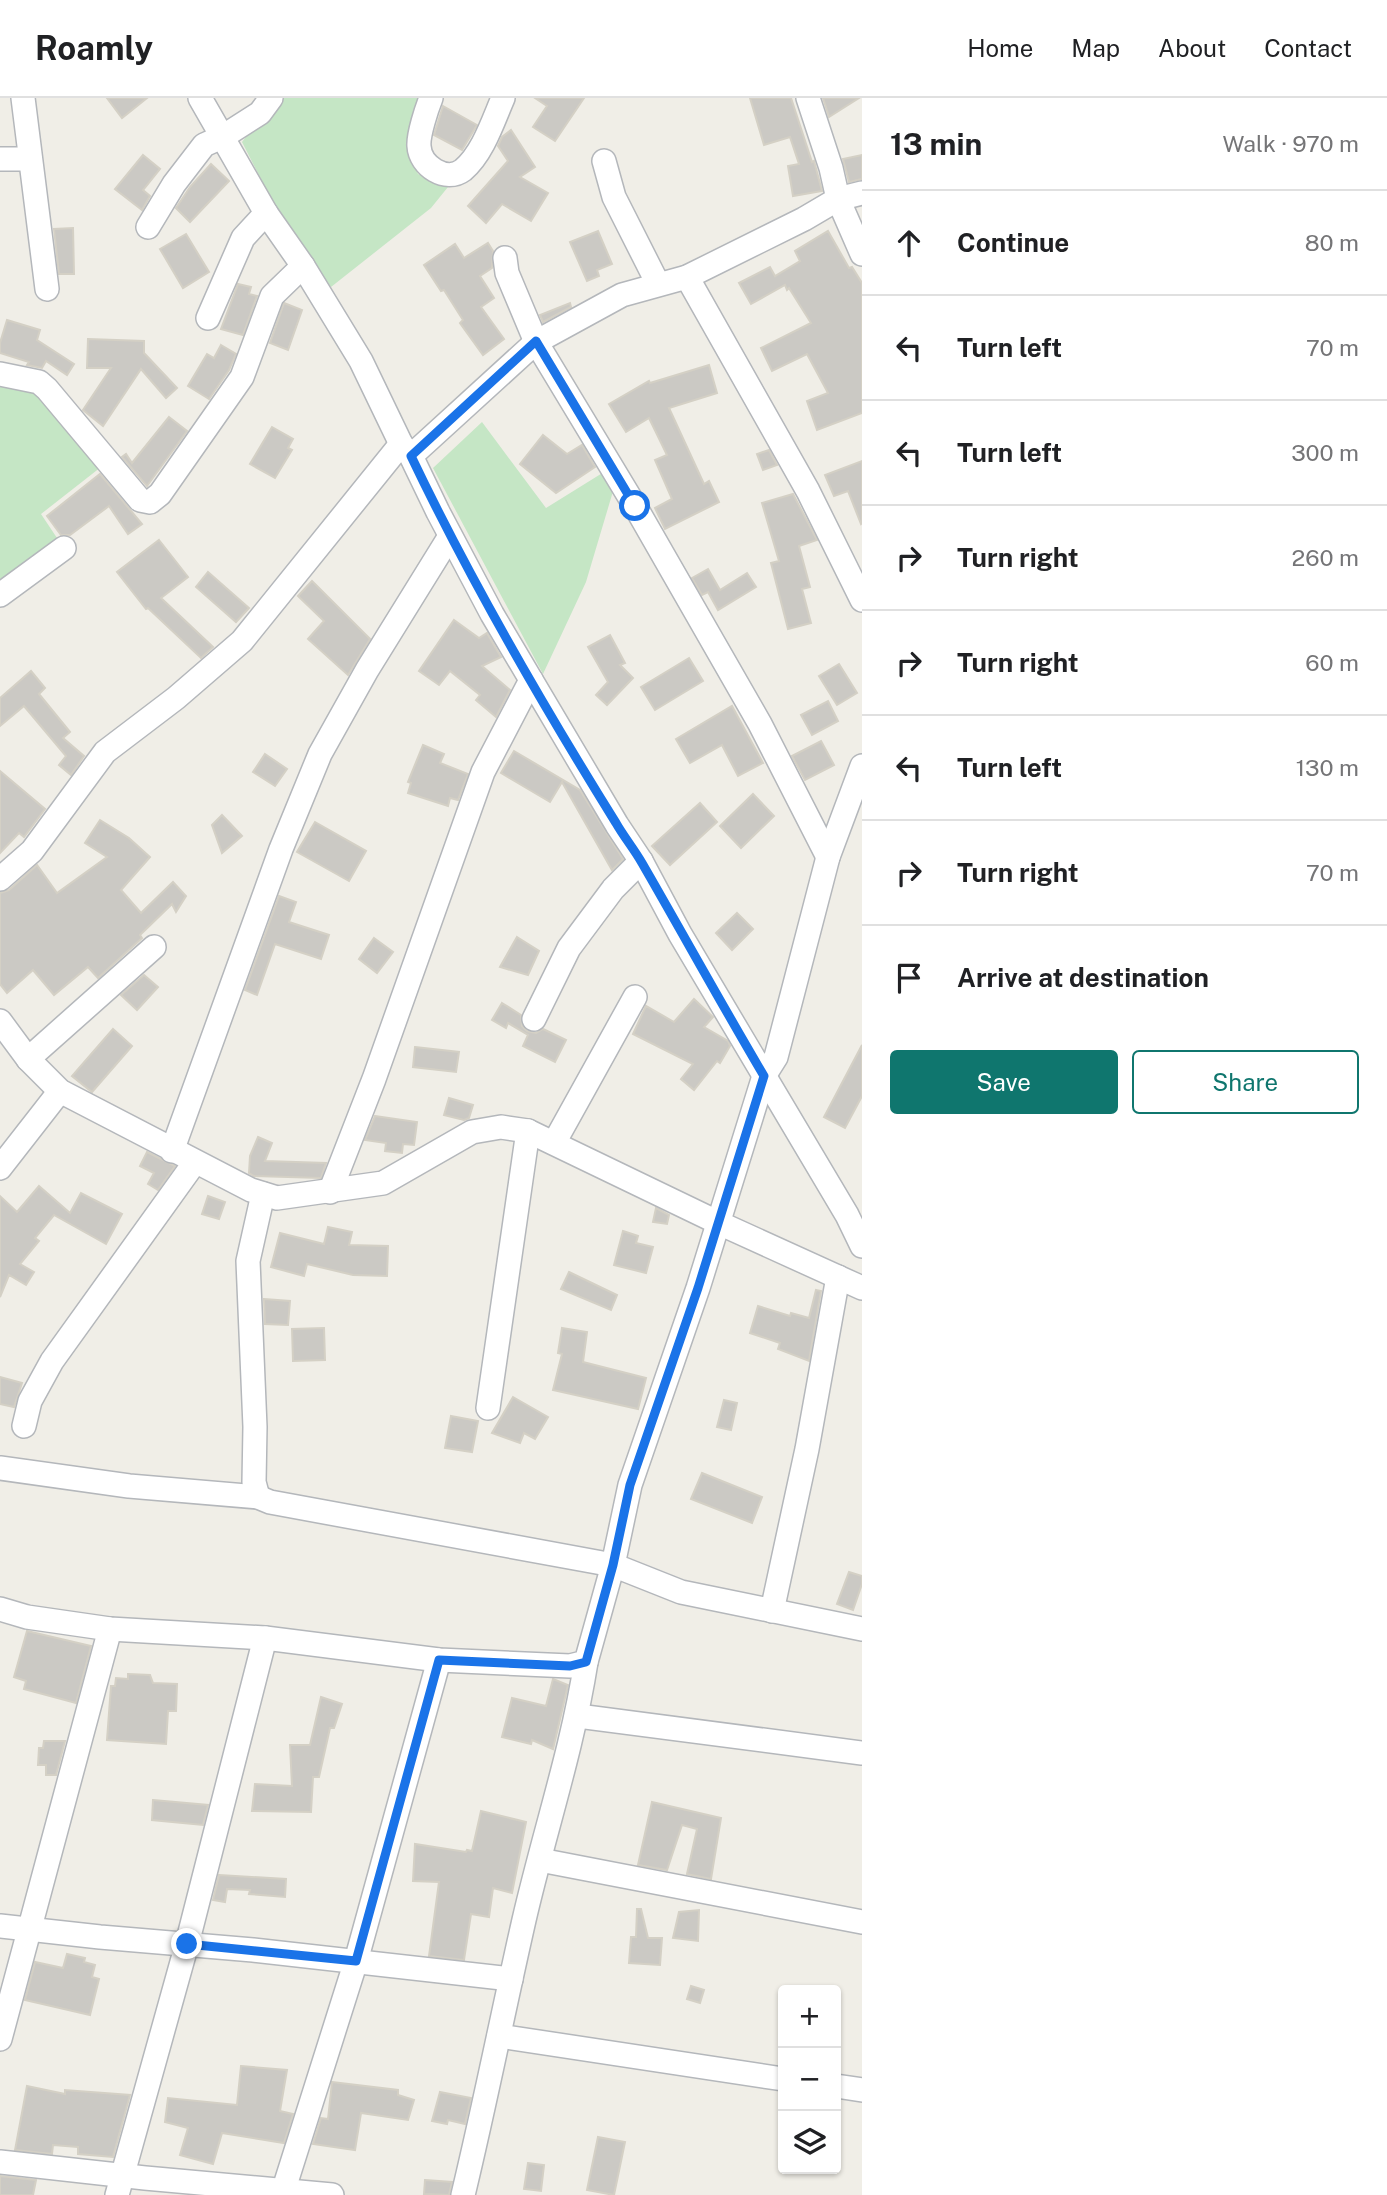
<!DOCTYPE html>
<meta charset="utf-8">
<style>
:root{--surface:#fff;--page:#f6f6f6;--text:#202124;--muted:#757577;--line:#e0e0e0;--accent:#0f766e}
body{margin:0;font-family:"Public Sans",sans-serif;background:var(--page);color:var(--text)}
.controls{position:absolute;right:21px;bottom:21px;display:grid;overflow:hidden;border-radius:7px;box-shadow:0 2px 5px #0004}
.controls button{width:63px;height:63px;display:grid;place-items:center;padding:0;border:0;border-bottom:2px solid var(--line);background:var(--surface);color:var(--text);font:35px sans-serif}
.stop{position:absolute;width:21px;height:21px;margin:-16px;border:5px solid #1a73e8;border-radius:50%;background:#fff}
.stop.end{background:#1a73e8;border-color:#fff;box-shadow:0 2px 7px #0008}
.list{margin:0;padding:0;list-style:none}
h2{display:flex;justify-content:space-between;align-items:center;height:91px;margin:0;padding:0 28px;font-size:30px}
h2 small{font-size:23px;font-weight:400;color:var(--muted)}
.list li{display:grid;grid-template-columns:46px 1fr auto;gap:21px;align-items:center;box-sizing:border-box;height:105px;padding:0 28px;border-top:2px solid var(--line)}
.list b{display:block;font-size:26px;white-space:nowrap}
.list em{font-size:23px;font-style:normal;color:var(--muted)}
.actions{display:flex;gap:14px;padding:21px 28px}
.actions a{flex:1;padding:16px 0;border:2px solid var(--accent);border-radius:7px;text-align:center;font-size:24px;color:var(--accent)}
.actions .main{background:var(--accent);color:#fff}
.icon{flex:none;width:38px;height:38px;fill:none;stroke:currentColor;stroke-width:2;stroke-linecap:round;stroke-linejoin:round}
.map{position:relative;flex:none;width:862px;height:2097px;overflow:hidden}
header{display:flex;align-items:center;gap:42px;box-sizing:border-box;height:98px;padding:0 35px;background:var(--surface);border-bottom:2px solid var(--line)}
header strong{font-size:33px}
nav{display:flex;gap:38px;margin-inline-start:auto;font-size:24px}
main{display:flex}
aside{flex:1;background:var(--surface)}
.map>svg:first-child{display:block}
.green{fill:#c5e6c5}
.building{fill:#cbc9c4;stroke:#d4d0c5;stroke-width:2}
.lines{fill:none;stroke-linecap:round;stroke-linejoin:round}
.minor-casing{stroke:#b4b7bb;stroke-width:26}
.minor{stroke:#fff;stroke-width:23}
.route{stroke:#1a73e8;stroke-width:9}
</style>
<header>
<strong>Roamly</strong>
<nav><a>Home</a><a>Map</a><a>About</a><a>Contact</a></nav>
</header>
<main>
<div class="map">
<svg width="862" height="2097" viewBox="0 0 862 2097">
<rect width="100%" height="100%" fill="#f0eee7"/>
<!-- green -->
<g class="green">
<path d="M276,0H420L409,48L418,76L448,89L431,110L331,189L291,140L242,44Z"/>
<path d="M0,286L34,295L101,369L41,416L61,446L5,488L0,480Z"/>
<path d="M482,324L546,410L604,374L614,390L586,484L543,576L433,370Z"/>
</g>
<!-- building -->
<g class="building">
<path d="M107,0H147L122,20Z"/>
<path d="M535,0H584L555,43L533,29L547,8Z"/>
<path d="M750,0H791L812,64L814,63L822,93L793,98L788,68L799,66L790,39L764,47Z"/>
<path d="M823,0H859L829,19Z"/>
<path d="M443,8L477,27L462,52L434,37Z"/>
<path d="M511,32L535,69L520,79L548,95L531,123L502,106L486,125L468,108L508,63L498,48L502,39Z"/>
<path d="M143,57L160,71L143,92L150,98L142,112L115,91Z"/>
<path d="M862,57V81L849,84L843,61Z"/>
<path d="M211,66L229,83L190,124L176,110L190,89Z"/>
<path d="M73,130L74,176H59L54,131Z"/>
<path d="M598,133L612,166L597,172L599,178L587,183L570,144Z"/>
<path d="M828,133L849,170L852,169L862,185V315L817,332L807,303L828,295L807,256L772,273L761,250L811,225L789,190L787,192L785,187L751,206L739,185L770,169L775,178L800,163L795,153Z"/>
<path d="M186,136L209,174L183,190L160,151Z"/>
<path d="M488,145L493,153L492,170L480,178L494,200L481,209L504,241L483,257L460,225L463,222L444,192L441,193L424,167L455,146L464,160Z"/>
<path d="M238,186L251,189L249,196L257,198L243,237L221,231Z"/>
<path d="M284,205L302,212L288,252L270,245Z"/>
<path d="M570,205L571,209L543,224L540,217Z"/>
<path d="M7,222L40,232L37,242L74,266L67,277L46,263L42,270L27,267L29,264L0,255V245Z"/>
<path d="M88,241L144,243V255L177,290L166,300L141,271L103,328L83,312L111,270H87Z"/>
<path d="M221,247L236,256L229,272L209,301L188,288L207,256L214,260Z"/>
<path d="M709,267L717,295L669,310L704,386L709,383L719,404L665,431L655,410L672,401L655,362L667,357L649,320L626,334L609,306L649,283L650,285Z"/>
<path d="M169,319L187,333L147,388L122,359L126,356L132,365Z"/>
<path d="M272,329L293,341L288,350L292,352L275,380L250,366Z"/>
<path d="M543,337L567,356L582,347L595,369L556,395L520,366Z"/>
<path d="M769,352L777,367L763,372L757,356Z"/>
<path d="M862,363V425L861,426L848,393L834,398L825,377Z"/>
<path d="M100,376L142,426L128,436L109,408L70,437H61L47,418Z"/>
<path d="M793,396L817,442L799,448L810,489L802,491L811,525L788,531L771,465L779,463L762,405Z"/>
<path d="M159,442L188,479L161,500L213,549L201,560L148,510L146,511L117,474Z"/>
<path d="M708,471L720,492L747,475L756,489L718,512L708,494L702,497L692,480Z"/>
<path d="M208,474L249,510L236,524L196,489Z"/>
<path d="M312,483L370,541L348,577L308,541L324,523L298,498Z"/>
<path d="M454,522L479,540L487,535L501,559L482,568L510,592L496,619L476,602L480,597L450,573L439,587L419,573Z"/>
<path d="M610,537L625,565L620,567L633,580L607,607L596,597L608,584L588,549Z"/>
<path d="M689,560L703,583L655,612L641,589Z"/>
<path d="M839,566L857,595L837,607L819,578Z"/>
<path d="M31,573L45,590L39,596L70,634L63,640L84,658L71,677L59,667L66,658L24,608L0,628V600Z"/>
<path d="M828,603L838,623L812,637L801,617Z"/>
<path d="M732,608L763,665L738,678L722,647L690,665L676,641Z"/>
<path d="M821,643L834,667L805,682L792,658Z"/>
<path d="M423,647L444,656L440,665L468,676L458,702L450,700L448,708L408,695L411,685L408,684Z"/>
<path d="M514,653L580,692L623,761L612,772L562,684L550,704L501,675Z"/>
<path d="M265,656L287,671L275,688L253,674Z"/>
<path d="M0,673L45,711L24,739L19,735L0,755Z"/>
<path d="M753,696L774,718L741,750L720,728Z"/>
<path d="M700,705L717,724L670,767L652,748Z"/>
<path d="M222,717L242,738L222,755L212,727Z"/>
<path d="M100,722L129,740L150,759L121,792L141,815L173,784L186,798L176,814L172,806L140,837L142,840L98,880L88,869L54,897L33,872L7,895L0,886V795L9,792L37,767L57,795L107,759L85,745Z"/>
<path d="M315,724L366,753L349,783L297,754Z"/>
<path d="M279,798L296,804L289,824L329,837L321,861L275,846L257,897L245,892Z"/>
<path d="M737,815L753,831L732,852L716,835Z"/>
<path d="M517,839L539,853L528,877L500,869Z"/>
<path d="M374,840L393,854L377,875L359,861Z"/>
<path d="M144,877L158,889L137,912L121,897Z"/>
<path d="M694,901L713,919L704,929L728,943L730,948L720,965L717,963L694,992L681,981L693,966L633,936L646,908L674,924Z"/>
<path d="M502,905L521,917L522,928L527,933L536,935L543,931L566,942L555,964L523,948L528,937L508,925L506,930L492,922Z"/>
<path d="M113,931L132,948L92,994L72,978Z"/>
<path d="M862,947V998L845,1030L824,1019Z"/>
<path d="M415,949L459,954L456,974L413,969Z"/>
<path d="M449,1000L473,1007L469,1020L464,1022L444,1017Z"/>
<path d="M375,1018L417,1024L414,1047L403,1046L402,1055L385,1053L386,1045L365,1042Z"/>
<path d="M258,1039L272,1045L265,1063L326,1065L321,1080L254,1078L249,1075L250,1058Z"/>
<path d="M147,1054L175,1068L158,1092L148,1086L154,1075L140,1068Z"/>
<path d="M39,1088L70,1115L81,1095L122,1116L106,1146L54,1117L35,1140L39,1143L20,1166L34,1174L26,1187L9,1177L0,1199V1098L17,1114Z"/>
<path d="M208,1098L225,1104L219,1121L202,1116Z"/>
<path d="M656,1110L669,1117L667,1126L653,1124Z"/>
<path d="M328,1129L352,1134L349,1147L388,1148L387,1178L353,1177L307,1166L304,1178L271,1169L280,1135L324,1146Z"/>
<path d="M623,1133L638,1138L636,1145L653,1149L646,1175L614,1167Z"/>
<path d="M569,1174L617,1197L611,1212L561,1191Z"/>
<path d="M816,1192L821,1193L809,1263L778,1251L780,1245L750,1235L758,1208L790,1218L791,1215L809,1220Z"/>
<path d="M264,1201L290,1203L288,1227L265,1226Z"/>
<path d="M324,1230L325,1262L293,1263L292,1231Z"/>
<path d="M562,1230L587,1234L583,1264L646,1280L638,1311L553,1292L562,1256L558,1255Z"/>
<path d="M0,1279L22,1285L14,1309L0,1306Z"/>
<path d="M513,1299L548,1319L535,1341L524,1335L520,1345L492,1335Z"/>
<path d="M724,1302L737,1305L731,1332L717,1329Z"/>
<path d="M451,1318L478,1323L472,1354L445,1350Z"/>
<path d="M702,1375L762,1399L752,1425L691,1401Z"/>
<path d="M849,1474L862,1478V1486L853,1512L837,1506Z"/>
<path d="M27,1533L91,1548L76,1605L24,1591L26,1583L14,1579Z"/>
<path d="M128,1576L150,1577L153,1585L177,1586L176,1613H168L166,1646L107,1642L111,1588H115L116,1580L128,1581Z"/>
<path d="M553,1581L568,1587L553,1651L532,1642L531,1646L502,1639L512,1600L546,1608Z"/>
<path d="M321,1599L342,1606L334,1630H330L319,1679H313L311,1714L252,1713L255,1686L292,1688L290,1647H310Z"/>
<path d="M44,1643H65L56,1677H46V1667H38L39,1650H43Z"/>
<path d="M153,1702L208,1707L203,1727L152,1722Z"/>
<path d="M652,1704L721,1720L711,1781L687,1776L697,1731L682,1727L667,1772L638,1767Z"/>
<path d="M481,1713L526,1724L512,1795L493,1790L489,1819L471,1816L464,1862L429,1858L439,1784L413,1783L415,1746L466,1754L467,1752L472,1753Z"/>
<path d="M219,1777L286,1781L285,1799L249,1796L250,1792L227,1791L225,1804L213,1802Z"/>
<path d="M637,1811H641L648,1840H662L660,1867L629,1865L631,1839H636Z"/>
<path d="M699,1812L698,1843L673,1840L679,1814Z"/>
<path d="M67,1856L85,1860L84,1864L95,1867L92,1879L99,1881L90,1917L25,1902L35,1864L63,1870Z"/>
<path d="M691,1888L704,1892L700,1905L687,1901Z"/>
<path d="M241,1968L287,1972L280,2013L293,2016L284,2045L222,2035L213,2066L180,2057L188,2030L165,2024L168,2000L237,2007Z"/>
<path d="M332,1984L398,1992V1997L414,2002L408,2022L361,2015L355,2052L313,2046L321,2020L328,2021Z"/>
<path d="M27,1988L65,1996V1992L130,1997L113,2059L78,2056V2049L53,2047L52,2056L15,2052Z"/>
<path d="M440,1994L471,2000L465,2026L448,2022L447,2026L432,2023Z"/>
<path d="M598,2039L625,2044L614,2097L587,2092Z"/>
<path d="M528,2065L544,2067L541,2093L524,2091Z"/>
<path d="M0,2078L36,2082L33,2097H0Z"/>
<path d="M425,2082L452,2084L449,2097L424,2096Z"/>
</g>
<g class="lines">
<!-- minor casing -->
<g class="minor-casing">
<g id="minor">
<path d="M23,0L47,191"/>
<path d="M200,0L266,115L303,168L361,263L401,346L411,358L438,414L492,516L617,727L641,763L680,836L847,1117L862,1148"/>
<path d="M431,0C427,10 418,37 419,48C420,68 446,85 463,72C483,55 493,23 503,0"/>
<path d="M808,0L831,70L838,101L862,156"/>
<path d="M0,61H30"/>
<path d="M604,63L614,99L658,186"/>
<path d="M148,129L174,86L204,47L224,38L260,15L271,0"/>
<path d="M505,160L507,175L536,244L635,408L760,626L828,759"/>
<path d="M687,179L808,393L862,502"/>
<path d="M208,220L243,140L266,115"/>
<path d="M0,276L39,284L47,291L140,402L150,404L160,396L242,279L272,198L303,168"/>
<path d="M411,358L536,244L622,197L687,179L804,121L838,101L862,95"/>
<path d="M0,497L64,450"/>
<path d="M0,781L32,753L105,654L176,600L242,543L401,346"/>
<path d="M534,921L569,850L613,791L641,763"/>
<path d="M0,923L28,961L60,993L251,1092L277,1100L383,1085L472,1034L501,1029L528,1033L719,1125L862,1190"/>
<path d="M28,961L154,849"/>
<path d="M554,1045L635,899"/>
<path d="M172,1053L281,751L320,656L367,572L450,438"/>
<path d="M0,1070L60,993"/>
<path d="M330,1094L374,981L483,674L531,582"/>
<path d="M488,1310L528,1033"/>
<path d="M24,1328L30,1303L52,1263L195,1064"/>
<path d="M0,1370L129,1388L258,1399L270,1404L613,1467L630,1387L698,1190L764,978L776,959L828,759L862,668"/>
<path d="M258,1399L254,1384L255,1329L248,1163L263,1096"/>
<path d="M0,1511L27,1519L110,1531L265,1540L439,1562L570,1568L586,1564L613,1467L681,1494L862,1531"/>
<path d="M772,1513L807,1351L838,1179"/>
<path d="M578,1618L862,1655"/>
<path d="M540,1762L862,1824"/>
<path d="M0,1828L100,1839L253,1852L511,1881"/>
<path d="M499,1938L783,1981"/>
<path d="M0,1941L110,1531"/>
<path d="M836,1988L862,1992"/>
<path d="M0,2064L145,2080L332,2097"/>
<path d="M117,2097L187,1846L265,1540"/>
<path d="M282,2097L356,1863L439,1562"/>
<path d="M463,2097C485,2006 503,1914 524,1822C544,1735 572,1653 586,1564"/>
</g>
</g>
<!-- minor -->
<use href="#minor" class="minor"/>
</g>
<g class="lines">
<!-- route -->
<path class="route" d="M187,1846L356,1863L439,1562L570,1568L586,1564L613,1467L630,1387L698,1190L764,978C722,907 683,836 642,765C634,751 624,739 616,725C542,606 471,484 411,358L536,243L635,408"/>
</g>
</svg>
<div class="controls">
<button>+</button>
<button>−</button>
<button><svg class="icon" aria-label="layers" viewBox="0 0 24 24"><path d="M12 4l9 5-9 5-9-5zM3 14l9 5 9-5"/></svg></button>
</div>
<div class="stop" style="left:635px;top:408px"></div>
<div class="stop end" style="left:187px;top:1846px"></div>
</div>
<aside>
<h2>13 min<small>Walk · 970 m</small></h2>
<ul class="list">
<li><svg class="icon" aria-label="ahead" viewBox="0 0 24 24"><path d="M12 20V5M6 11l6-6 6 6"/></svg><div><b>Continue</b></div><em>80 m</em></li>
<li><svg class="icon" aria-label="left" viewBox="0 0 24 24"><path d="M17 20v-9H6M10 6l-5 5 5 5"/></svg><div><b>Turn left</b></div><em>70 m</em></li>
<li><svg class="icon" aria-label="left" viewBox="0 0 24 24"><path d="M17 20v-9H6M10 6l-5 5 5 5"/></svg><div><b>Turn left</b></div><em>300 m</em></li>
<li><svg class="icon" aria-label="right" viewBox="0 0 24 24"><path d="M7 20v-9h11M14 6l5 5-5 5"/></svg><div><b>Turn right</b></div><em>260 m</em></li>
<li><svg class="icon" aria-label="right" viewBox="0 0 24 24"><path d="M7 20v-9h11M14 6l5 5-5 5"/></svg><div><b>Turn right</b></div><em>60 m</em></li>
<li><svg class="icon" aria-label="left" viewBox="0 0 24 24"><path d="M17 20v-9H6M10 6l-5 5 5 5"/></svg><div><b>Turn left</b></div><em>130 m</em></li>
<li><svg class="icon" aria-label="right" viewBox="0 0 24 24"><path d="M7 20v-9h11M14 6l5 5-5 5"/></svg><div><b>Turn right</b></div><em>70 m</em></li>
<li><svg class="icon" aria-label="arrive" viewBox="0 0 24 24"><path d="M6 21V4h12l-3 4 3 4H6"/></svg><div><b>Arrive at destination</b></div></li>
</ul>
<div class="actions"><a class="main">Save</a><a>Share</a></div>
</aside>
</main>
